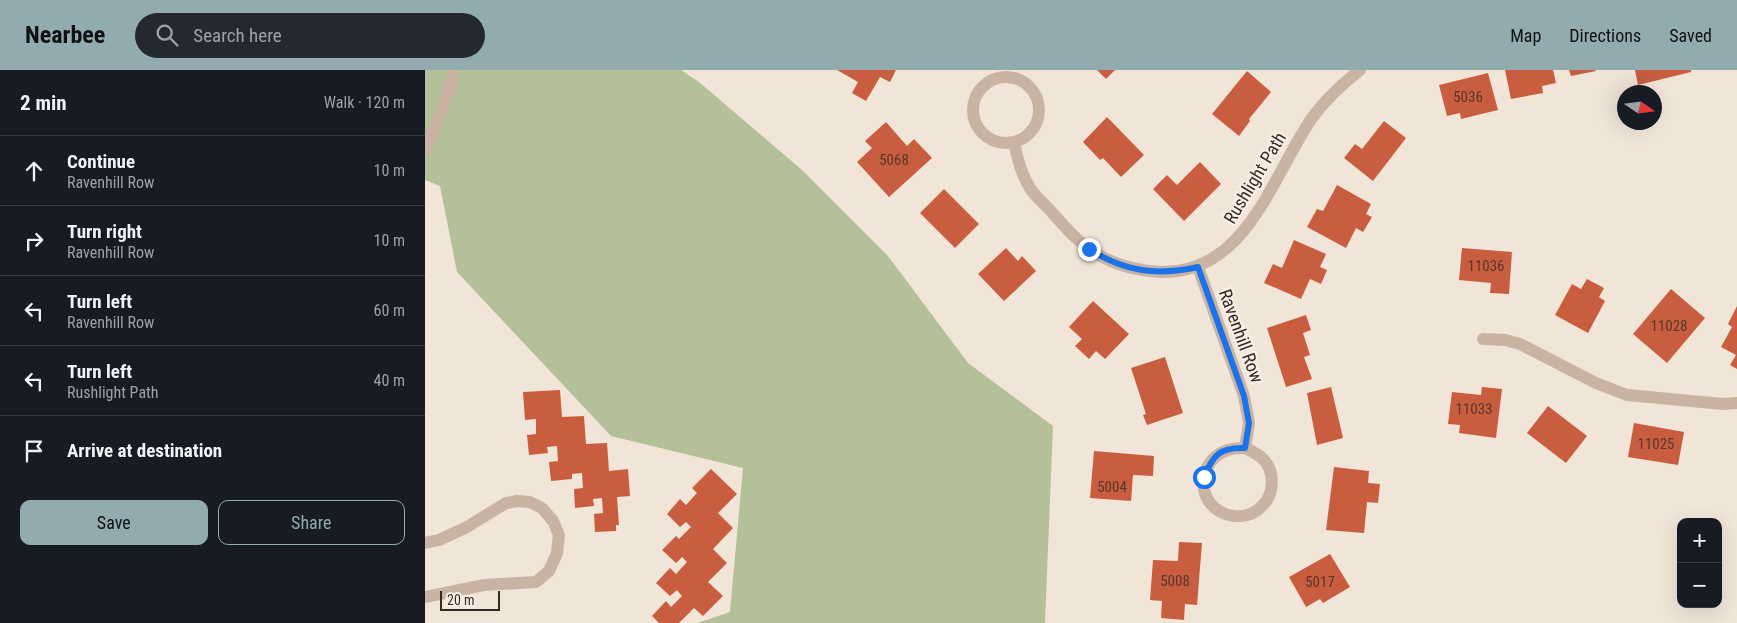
<!DOCTYPE html>
<meta charset="utf-8">
<style>
:root{--surface:#171b24;--page:#242831;--text:#f1f3f6;--muted:#9ea1a6;--line:#363941;--accent:#91abae}
body{margin:0;font-family:"Roboto Condensed",sans-serif;background:var(--page);color:var(--text)}
.controls{position:absolute;right:15px;bottom:15px;display:grid;overflow:hidden;border-radius:10px;box-shadow:0 5px 20px #0002}
.controls button{width:45px;height:45px;display:grid;place-items:center;padding:0;border:0;border-bottom:1px solid var(--line);background:var(--surface);color:var(--text);font:25px sans-serif}
.compass{position:absolute;left:1192px;top:15px;width:45px;height:45px;border-radius:50%;background:var(--surface);box-shadow:0 5px 20px #0002;rotate:103deg}
.scale{position:absolute;left:15px;bottom:12px;width:60px;box-sizing:border-box;padding-left:5px;border:2px solid #352a26;border-top:0;font-size:14px;line-height:18px;white-space:nowrap;color:#352a26;-webkit-text-stroke:4px #f9efe4;paint-order:stroke}
.stop{position:absolute;width:15px;height:15px;margin:-11px;border:4px solid #1a73e8;border-radius:50%;background:#fff}
.stop.end{background:#1a73e8;border-color:#fff;box-shadow:0 1px 5px #0008}
.list{margin:0;padding:0;list-style:none}
h2{display:flex;justify-content:space-between;align-items:center;height:65px;margin:0;padding:0 20px;font-size:21px}
h2 small{font-size:16px;font-weight:400;color:var(--muted)}
.list li{display:grid;grid-template-columns:32px 1fr auto;gap:15px;align-items:center;box-sizing:border-box;height:70px;padding:0 20px;border-top:1px solid var(--line)}
.list b{display:block;font-size:19px;white-space:nowrap}
.list p{margin:0;font-size:16px;white-space:nowrap;color:var(--muted)}
.list em{font-size:16px;font-style:normal;color:var(--muted)}
.actions{display:flex;gap:10px;padding:15px 20px}
.actions a{flex:1;padding:11px 0;border:1px solid var(--accent);border-radius:10px;text-align:center;font-size:18px;color:var(--accent)}
.actions .main{background:var(--accent);color:#111}
.icon{flex:none;width:28px;height:28px;fill:none;stroke:currentColor;stroke-width:2;stroke-linecap:round;stroke-linejoin:round}
.map{position:relative;flex:none;width:1312px;height:553px;overflow:hidden}
header{display:flex;align-items:center;gap:30px;box-sizing:border-box;height:70px;padding:0 25px;background:var(--accent);color:#111}
header strong{font-size:24px}
nav{display:flex;gap:28px;margin-inline-start:auto;font-size:18px}
.search{width:350px;height:45px;background:var(--page);display:flex;align-items:center;gap:12px;box-sizing:border-box;padding:0 18px;border-radius:28px;color:var(--muted);font-size:19px}
main{display:flex}
aside{flex:1;background:var(--surface)}
.map>svg:first-child{display:block}
.green{fill:#b4c098}
.building{fill:#c85d3f}
.lines{fill:none;stroke-linecap:round;stroke-linejoin:round}
.minor{stroke:#c9b4a4;stroke-width:12}
.route{stroke:#1a73e8;stroke-width:6}
.labels{text-anchor:middle;stroke-width:4.5;stroke-linejoin:round;paint-order:stroke}
.number-label{font-size:15px;fill:#5a372c}
.street-label{font-size:18px;fill:#352a26;stroke:#f9efe4}
</style>
<header>
<strong>Nearbee</strong>
<div class="search"><svg class="icon" aria-label="search" viewBox="0 0 24 24"><circle cx="10" cy="10" r="6"/><path d="M15 15l6 6"/></svg>Search here</div>
<nav><a>Map</a><a>Directions</a><a>Saved</a></nav>
</header>
<main>
<aside>
<h2>2 min<small>Walk · 120 m</small></h2>
<ul class="list">
<li><svg class="icon" aria-label="ahead" viewBox="0 0 24 24"><path d="M12 20V5M6 11l6-6 6 6"/></svg><div><b>Continue</b><p>Ravenhill Row</p></div><em>10 m</em></li>
<li><svg class="icon" aria-label="right" viewBox="0 0 24 24"><path d="M7 20v-9h11M14 6l5 5-5 5"/></svg><div><b>Turn right</b><p>Ravenhill Row</p></div><em>10 m</em></li>
<li><svg class="icon" aria-label="left" viewBox="0 0 24 24"><path d="M17 20v-9H6M10 6l-5 5 5 5"/></svg><div><b>Turn left</b><p>Ravenhill Row</p></div><em>60 m</em></li>
<li><svg class="icon" aria-label="left" viewBox="0 0 24 24"><path d="M17 20v-9H6M10 6l-5 5 5 5"/></svg><div><b>Turn left</b><p>Rushlight Path</p></div><em>40 m</em></li>
<li><svg class="icon" aria-label="arrive" viewBox="0 0 24 24"><path d="M6 21V4h12l-3 4 3 4H6"/></svg><div><b>Arrive at destination</b></div></li>
</ul>
<div class="actions"><a class="main">Save</a><a>Share</a></div>
</aside>
<div class="map">
<svg width="1312" height="553" viewBox="0 0 1312 553">
<rect width="100%" height="100%" fill="#f1e5d8"/>
<!-- green -->
<path class="green" d="M0,0H256L274,12L377,100L463,186L543,293L628,356L620,553H272L305,542L318,398L186,366L32,202L15,116L0,110Z"/>
<!-- building -->
<g class="building">
<path d="M412,0H471L465,12L455,7L441,31L427,23L433,12Z"/>
<path d="M672,0H690L681,9Z"/>
<path d="M1080,0H1128L1131,13L1117,16L1118,23L1086,29Z"/>
<path d="M1144,0H1170L1171,1L1146,6Z"/>
<path d="M1210,0H1266V2L1213,15Z"/>
<path d="M822,1L846,22L824,49L825,51L814,66L787,44Z"/>
<path d="M1063,3L1073,40L1036,49L1035,43L1022,46L1014,15Z"/>
<path d="M682,47L719,85L696,107L678,88L675,90L658,72Z"/>
<path d="M959,51L981,68L948,111L919,88L930,74L937,79Z"/>
<path d="M461,52L482,76L489,69L507,88L464,127L432,92L447,78L440,71Z"/>
<path d="M775,92L796,114L759,151L728,119L742,105L752,115Z"/>
<path d="M912,115L946,134L941,144L947,147L938,162L931,158L921,178L882,157L892,139L898,141Z"/>
<path d="M519,119L554,154L530,178L495,143Z"/>
<path d="M869,170L901,184L895,197L902,200L896,214L885,209L876,229L839,213L848,194L857,198Z"/>
<path d="M581,178L593,191L597,186L611,201L579,231L553,204Z"/>
<path d="M1037,178L1087,182L1084,224L1065,223L1066,213L1034,210Z"/>
<path d="M1162,209L1179,218L1174,227L1180,231L1163,263L1130,245L1147,214L1156,219Z"/>
<path d="M1246,219L1280,248L1242,293L1208,264Z"/>
<path d="M668,231L704,264L680,289L671,281L664,289L650,276L657,269L644,257Z"/>
<path d="M1312,236V299L1305,295L1311,285L1296,277L1307,257L1303,254Z"/>
<path d="M881,245L886,260L878,263L885,285L879,287L887,309L861,317L842,258Z"/>
<path d="M740,287L758,343L722,355L718,345L721,344L706,298Z"/>
<path d="M906,317L918,368L892,375L882,323Z"/>
<path d="M1057,317L1077,319L1071,368L1034,363L1035,355L1023,354L1027,322L1056,325Z"/>
<path d="M135,320L137,347L159,346L161,374L182,373L184,401L203,399L205,426L192,427L194,455H191V461L170,462L169,444L178,443L177,428L168,429L169,436L150,438L149,419L158,418L157,403L147,404V409L126,411L124,392L133,391L132,376L122,377L123,383L104,385L102,365L111,364V349L100,350L98,322Z"/>
<path d="M1123,336L1162,366L1141,393L1102,363Z"/>
<path d="M1209,353L1259,362L1253,395L1203,387Z"/>
<path d="M669,381L729,386L728,406L708,405L706,431L665,428Z"/>
<path d="M909,397L944,401L943,413L955,414L953,433L942,432L939,463L901,460Z"/>
<path d="M286,399L312,424L293,443L308,458L288,479L302,493L283,512L298,526L278,546L269,538L254,553H234L227,546L241,531L246,537L257,526L252,520L245,526L231,513L245,498L251,504L262,492L257,487L251,493L237,480L251,466L254,469L266,457L261,452L255,457L242,444L255,429L261,435L272,423L267,418Z"/>
<path d="M754,472L777,473L772,535L760,534L759,550L736,548L737,531L725,530L728,490L753,491Z"/>
<path d="M905,484L925,517L898,533L895,529L881,537L864,507Z"/>
</g>
<g class="lines">
<!-- minor -->
<g class="minor">
<circle cx="581" cy="40" r="33"/>
<path d="M589,72C592,88 596,104 605,118C609,125 617,132 623,138C637,153 651,171 669,182C689,195 713,201 737,202C822,203 847,106 887,48C900,30 917,14 935,0"/>
<path d="M0,82L26,16L28,0"/>
<path d="M773,197L819,326L824,353L820,378C769,375 765,441 809,446C820,447 830,444 837,436C850,424 850,400 837,388C833,384 826,381 820,378"/>
<path d="M1058,269L1080,270L1095,274L1171,313L1202,325L1298,334L1312,333"/>
<path d="M0,473L14,470L42,457L81,433L92,431L105,432L117,438L128,451L134,465L132,483L124,501L111,512L59,515L0,527"/>
</g>
</g>
<g class="lines">
<!-- route -->
<path class="route" d="M664,179C700,202 732,206 773,197L819,326L824,353L820,378C795,377 788,385 779,407"/>
</g>
<g class="labels">
<!-- number labels -->
<g class="number-label">
<text x="1043" y="32">5036</text>
<text x="469" y="95">5068</text>
<text x="1061" y="201">11036</text>
<text x="1244" y="261">11028</text>
<text x="1049" y="344">11033</text>
<text x="1231" y="379">11025</text>
<text x="687" y="422">5004</text>
<text x="750" y="516">5008</text>
<text x="895" y="517">5017</text>
</g>
<!-- street labels -->
<g class="street-label">
<text transform="translate(830 108) rotate(-59)" y="6">Rushlight Path</text>
<text transform="translate(816 266) rotate(70)" y="6">Ravenhill Row</text>
</g>
</g>
</svg>
<div class="controls">
<button>+</button>
<button>−</button>
</div>
<svg class="compass" viewBox="-18 -18 36 36"><path d="M0-13l5 13h-10z" fill="#e53935"/><path d="M0 13l5-13h-10z" fill="#9ea1a6"/></svg>
<div class="scale">20 m</div>
<div class="stop" style="left:779px;top:407px"></div>
<div class="stop end" style="left:664px;top:179px"></div>
</div>
</main>
